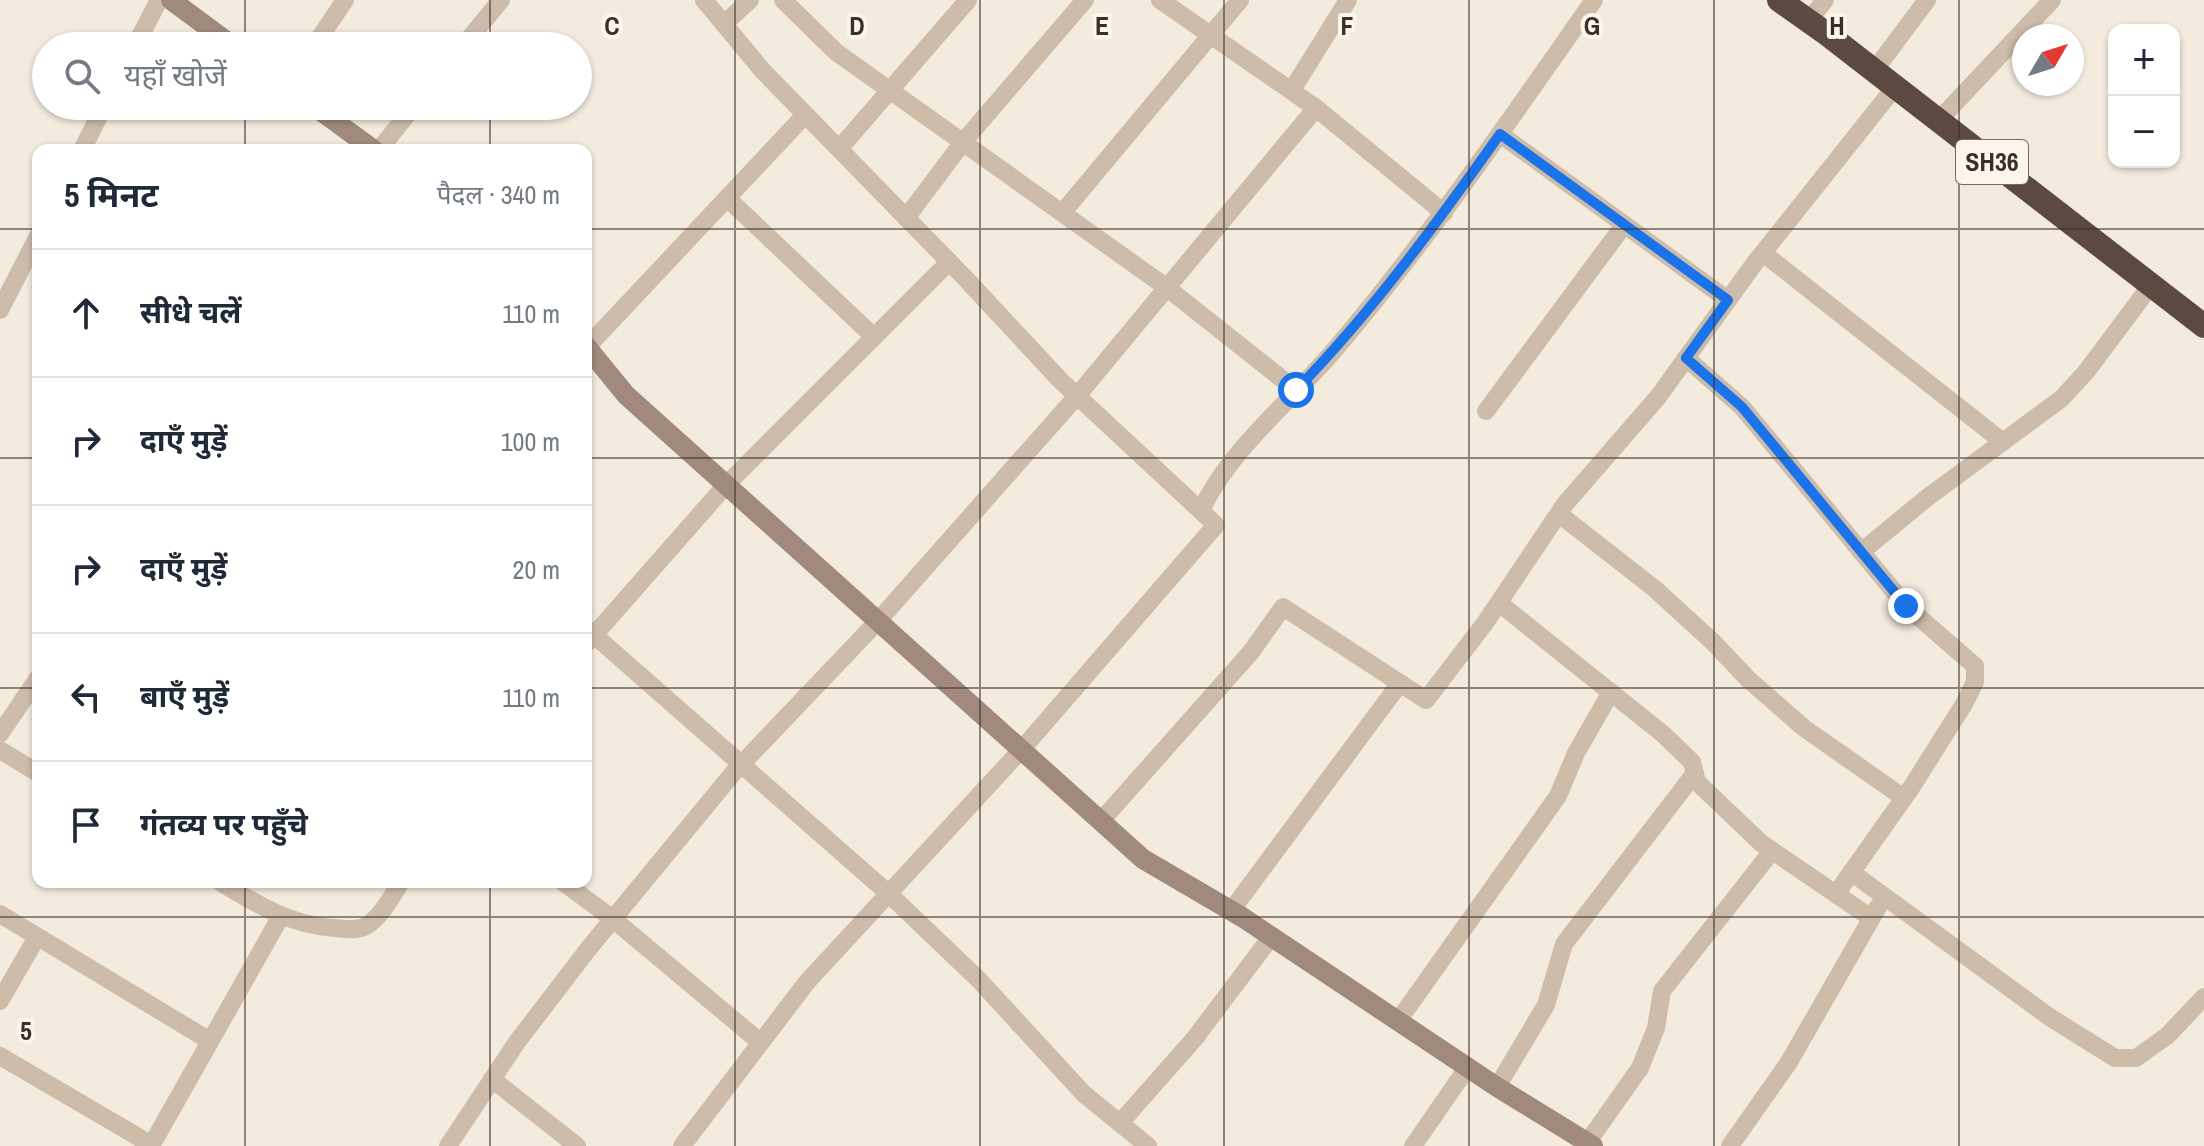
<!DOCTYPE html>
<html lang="hi">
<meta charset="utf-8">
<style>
:root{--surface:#fff;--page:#f2f2f3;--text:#1f2937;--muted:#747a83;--line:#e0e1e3}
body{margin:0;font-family:"Archivo Narrow","Noto Sans Devanagari",sans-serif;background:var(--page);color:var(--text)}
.controls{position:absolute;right:24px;top:24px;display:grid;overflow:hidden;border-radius:16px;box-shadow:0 2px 6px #0004}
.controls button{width:72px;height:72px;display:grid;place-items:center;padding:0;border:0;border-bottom:2px solid var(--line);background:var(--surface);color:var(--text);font:40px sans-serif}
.compass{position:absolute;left:2012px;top:24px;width:72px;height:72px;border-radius:50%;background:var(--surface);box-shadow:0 2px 6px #0004;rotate:51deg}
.stop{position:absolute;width:24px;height:24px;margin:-18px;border:6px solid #1a73e8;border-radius:50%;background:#fff}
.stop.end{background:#1a73e8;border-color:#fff;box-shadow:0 2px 8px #0008}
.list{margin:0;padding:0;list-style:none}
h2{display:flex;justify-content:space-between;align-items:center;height:104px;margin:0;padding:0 32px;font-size:34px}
h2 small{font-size:26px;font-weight:400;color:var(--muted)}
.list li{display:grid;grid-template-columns:52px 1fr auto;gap:24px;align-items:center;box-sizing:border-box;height:128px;padding:0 32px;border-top:2px solid var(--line)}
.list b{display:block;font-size:30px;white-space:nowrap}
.list em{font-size:26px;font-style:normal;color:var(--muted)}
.icon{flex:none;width:44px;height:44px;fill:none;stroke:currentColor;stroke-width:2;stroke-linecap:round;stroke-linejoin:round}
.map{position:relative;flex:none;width:2204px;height:1146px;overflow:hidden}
.search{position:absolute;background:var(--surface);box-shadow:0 2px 6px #0004;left:32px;top:32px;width:560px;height:88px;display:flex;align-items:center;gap:20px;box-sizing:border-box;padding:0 28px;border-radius:44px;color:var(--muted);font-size:30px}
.panel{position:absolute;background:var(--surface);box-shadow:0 2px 6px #0004;left:32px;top:144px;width:560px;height:744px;border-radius:16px}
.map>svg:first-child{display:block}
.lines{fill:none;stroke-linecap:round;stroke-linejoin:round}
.street{stroke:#cdbcaa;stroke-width:18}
.secondary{stroke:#a18a7b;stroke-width:20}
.highway{stroke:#5c4a40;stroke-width:24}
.route{stroke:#1a73e8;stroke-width:10}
.grid{fill:none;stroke:#3a302a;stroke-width:2;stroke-opacity:0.55}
.labels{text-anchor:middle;stroke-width:8;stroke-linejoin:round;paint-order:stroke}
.shield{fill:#fbf5ec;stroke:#746b64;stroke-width:2}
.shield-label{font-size:26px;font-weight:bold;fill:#3a302a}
.grid-label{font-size:26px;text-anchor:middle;font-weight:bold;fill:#3a302a;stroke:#fbf5ec;stroke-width:8;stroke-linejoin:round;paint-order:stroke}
</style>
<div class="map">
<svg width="2204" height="1146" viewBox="0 0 2204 1146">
<rect width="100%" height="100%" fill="#f4ebdf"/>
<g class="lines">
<!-- street -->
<g class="street">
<path d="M783,0L836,52L1166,287L1296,390"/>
<path d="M1160,0L1316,108L1444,213"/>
<path d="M1808,21L1825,0"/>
<path d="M724,24L750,0"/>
<path d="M135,46L159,0"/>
<path d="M314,46L345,0"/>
<path d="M463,46L501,0"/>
<path d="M1874,71L1927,0"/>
<path d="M1292,90L1348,0"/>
<path d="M1938,121L2052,0"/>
<path d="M1500,134L1728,300"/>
<path d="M839,149L968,0"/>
<path d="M82,150L104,106"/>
<path d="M379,150L414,106"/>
<path d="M727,198L874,337"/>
<path d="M1063,212L1240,0"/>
<path d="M906,218L963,142L1085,0"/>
<path d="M1763,253L2003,442"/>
<path d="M0,310L38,236"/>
<path d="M586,348L805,115"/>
<path d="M1686,358L1742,407L1906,606L1975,666V682L1964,704L1911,788L1836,894"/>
<path d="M1486,411L1624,225"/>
<path d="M1201,510C1233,445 1291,402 1337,347C1430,237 1511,118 1594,0"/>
<path d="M1559,514L1655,589L1713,642L1748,679L1804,728L1904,798"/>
<path d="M1861,552L1928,497L2061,399L2086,372L2151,285"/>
<path d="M1499,603L1663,734L1692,762L1697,782L1761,843L1871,918"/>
<path d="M586,628L888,893L979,980L1084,1094L1148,1146"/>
<path d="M588,642L726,485L949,262"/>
<path d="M0,734L38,678"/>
<path d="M0,750L38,773"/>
<path d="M1101,821L1251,652L1283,607L1426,700L1485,623L1565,504L1658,397L1754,264L1895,87"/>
<path d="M1851,872L2048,1016L2115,1058H2136L2167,1036L2204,997"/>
<path d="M220,882C258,905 290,925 335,928C345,929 356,931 366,926C381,917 392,896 401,882"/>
<path d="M563,882L613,919L760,1042"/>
<path d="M1231,911L1400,683"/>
<path d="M0,914L210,1041"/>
<path d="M0,1001L37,937"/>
<path d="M1398,1021L1558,796L1576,753L1611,692"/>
<path d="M0,1056L152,1145"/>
<path d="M492,1079L577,1146"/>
<path d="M1497,1087L1546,1005L1564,944L1695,773"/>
<path d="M1120,1123L1195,1038L1271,937"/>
<path d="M1587,1143L1640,1068L1656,1028L1662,991L1772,851"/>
<path d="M151,1146L281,916"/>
<path d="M448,1146L517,1042L589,948L734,772L878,621L1077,396L1316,108"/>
<path d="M682,1146L807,982L1022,749L1216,525L1060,380L966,279L762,70L704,0"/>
<path d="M1413,1146L1467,1068"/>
<path d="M1730,1146L1789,1062L1878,907"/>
</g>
<!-- secondary -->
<g class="secondary">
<path d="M171,0L233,46"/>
<path d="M314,106L374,150"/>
<path d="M586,346L626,395L1143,859L1242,917L1497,1087L1593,1146"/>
</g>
<!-- highway -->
<path class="highway" d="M1779,0L1827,34L2204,326"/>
</g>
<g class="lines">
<!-- route -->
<path class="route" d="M1296,390C1372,312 1437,223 1500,134L1728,300L1686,358L1742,407L1906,606"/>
</g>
<!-- grid -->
<path class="grid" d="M245,0V46M490,0V46M735,0V1146M980,0V1146M1224,0V1146M1469,0V1146M1714,0V1146M1959,0V1146M245,106V150M490,106V150M0,229H38M586,229H2204M0,458H38M586,458H2204M0,688H38M586,688H2204M245,882V1146M490,882V1146M0,917H2204"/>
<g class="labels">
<!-- shield labels -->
<rect class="shield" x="1956" y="140" width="72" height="44" rx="6"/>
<g class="shield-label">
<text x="1992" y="171">SH36</text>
</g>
</g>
<g class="grid-label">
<text x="612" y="35">C</text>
<text x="857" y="35">D</text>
<text x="1102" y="35">E</text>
<text x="1347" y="35">F</text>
<text x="1592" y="35">G</text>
<text x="1837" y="35">H</text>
<text x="26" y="1040">5</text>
</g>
</svg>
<div class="controls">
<button>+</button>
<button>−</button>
</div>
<svg class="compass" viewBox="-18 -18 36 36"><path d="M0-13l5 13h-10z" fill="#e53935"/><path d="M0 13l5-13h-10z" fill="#747a83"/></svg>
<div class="stop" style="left:1296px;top:390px"></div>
<div class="stop end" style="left:1906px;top:606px"></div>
<div class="search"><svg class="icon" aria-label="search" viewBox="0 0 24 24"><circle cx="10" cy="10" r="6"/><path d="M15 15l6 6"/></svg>यहाँ खोजें</div>
<section class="panel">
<h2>5 मिनट<small>पैदल · 340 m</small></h2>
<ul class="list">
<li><svg class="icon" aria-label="ahead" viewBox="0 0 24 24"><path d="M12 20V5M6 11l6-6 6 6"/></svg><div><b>सीधे चलें</b></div><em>110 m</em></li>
<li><svg class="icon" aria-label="right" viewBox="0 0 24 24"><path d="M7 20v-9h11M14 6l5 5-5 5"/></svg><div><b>दाएँ मुड़ें</b></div><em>100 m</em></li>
<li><svg class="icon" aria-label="right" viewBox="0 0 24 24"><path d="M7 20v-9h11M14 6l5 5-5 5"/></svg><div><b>दाएँ मुड़ें</b></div><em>20 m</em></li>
<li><svg class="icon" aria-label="left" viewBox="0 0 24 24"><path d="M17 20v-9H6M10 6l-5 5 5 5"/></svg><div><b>बाएँ मुड़ें</b></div><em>110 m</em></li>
<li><svg class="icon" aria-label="arrive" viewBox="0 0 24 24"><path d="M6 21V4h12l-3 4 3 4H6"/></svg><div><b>गंतव्य पर पहुँचे</b></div></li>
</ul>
</section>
</div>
